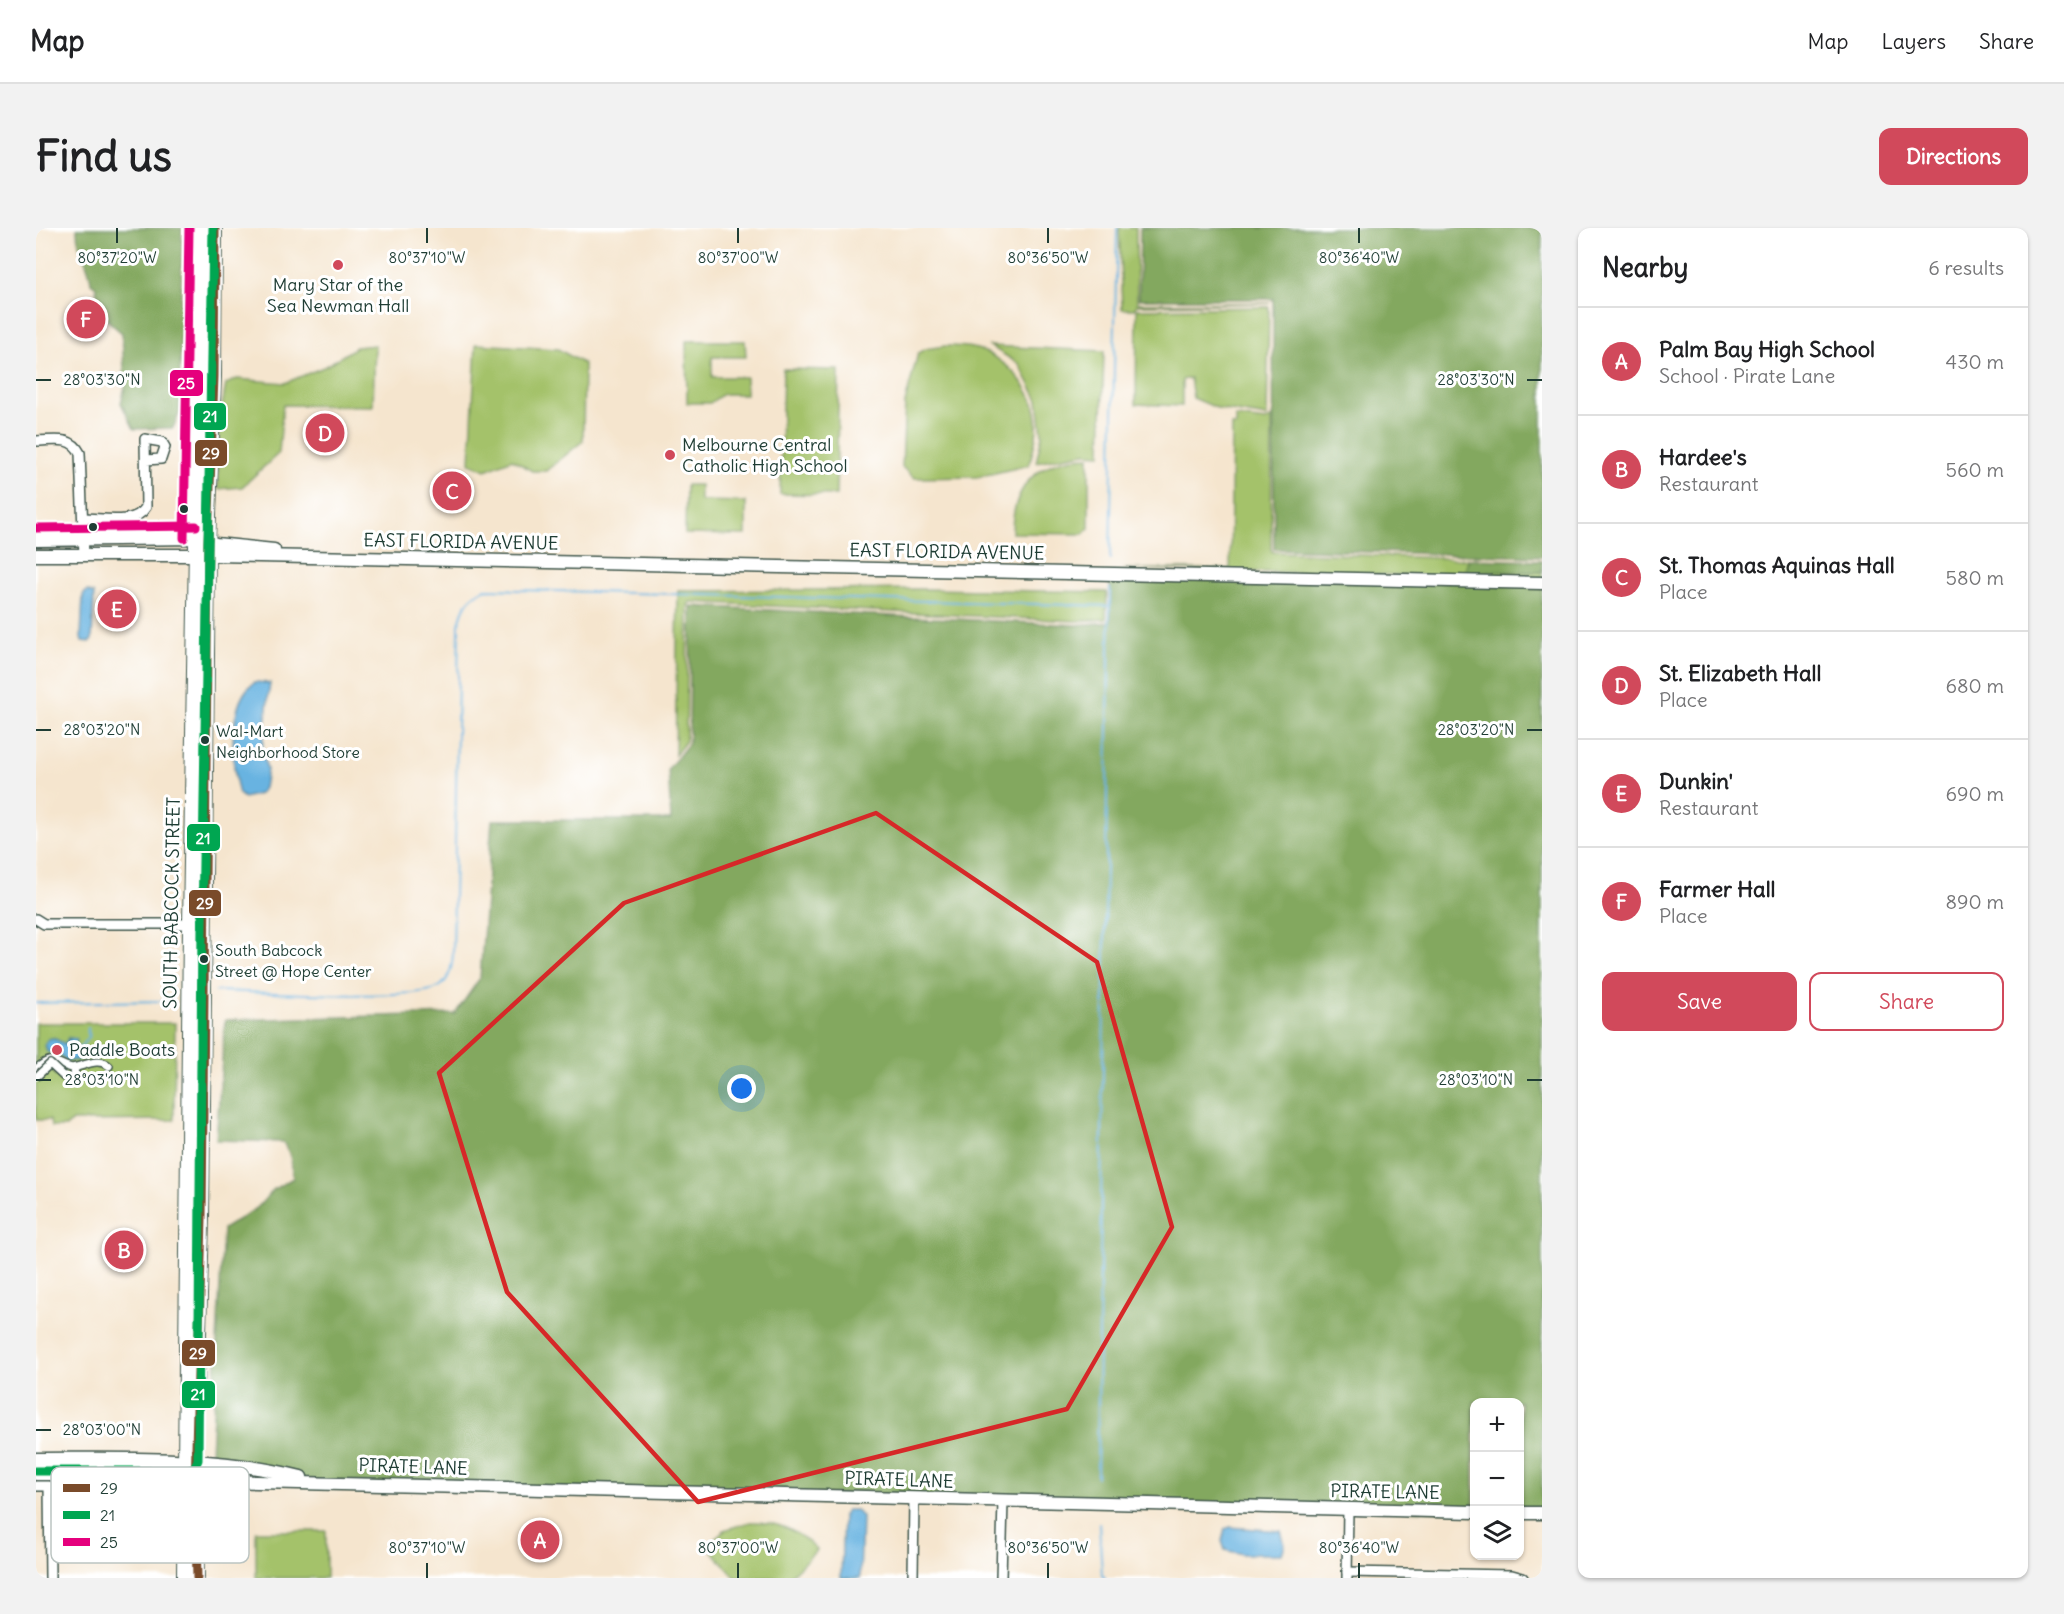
<!DOCTYPE html>
<meta charset="utf-8">
<style>
:root{--surface:#fff;--page:#f2f2f2;--text:#202124;--muted:#757577;--line:#e0e0e0;--accent:#d1495b}
body{margin:0;font-family:Delius,sans-serif;background:var(--page);color:var(--text)}
.controls{position:absolute;right:18px;bottom:18px;display:grid;overflow:hidden;border-radius:12px;box-shadow:0 2px 4px #0004}
.controls button{width:54px;height:54px;display:grid;place-items:center;padding:0;border:0;border-bottom:2px solid var(--line);background:var(--surface);color:var(--text);font:30px sans-serif}
.you{position:absolute;left:706px;top:861px;width:21px;height:21px;margin:-15px;border:4px solid #fff;border-radius:50%;background:#1a73e8;box-shadow:0 0 0 9px #1a73e833}
.badge{display:grid;place-items:center;width:39px;height:39px;border-radius:50%;background:var(--accent);color:#fff;font-size:20px;font-weight:700}
.pin{position:absolute;translate:-50% -50%;border:3px solid #fff;box-shadow:0 2px 6px #0006}
.list{margin:0;padding:0;list-style:none}
h2{display:flex;justify-content:space-between;align-items:center;height:78px;margin:0;padding:0 24px;font-size:26px}
h2 small{font-size:20px;font-weight:400;color:var(--muted)}
.list li{display:grid;grid-template-columns:39px 1fr auto;gap:18px;align-items:center;box-sizing:border-box;height:108px;padding:0 24px;border-top:2px solid var(--line)}
.list b{display:block;font-size:22px;white-space:nowrap}
.list p{margin:0;font-size:20px;white-space:nowrap;color:var(--muted)}
.list em{font-size:20px;font-style:normal;color:var(--muted)}
.actions{display:flex;gap:12px;padding:18px 24px}
.actions a{flex:1;padding:14px 0;border:2px solid var(--accent);border-radius:12px;text-align:center;font-size:21px;color:var(--accent)}
.actions .main{background:var(--accent);color:#fff}
.icon{flex:none;width:33px;height:33px;fill:none;stroke:currentColor;stroke-width:2;stroke-linecap:round;stroke-linejoin:round}
.map{position:relative;flex:none;width:1506px;height:1350px;overflow:hidden;border-radius:12px}
header{display:flex;align-items:center;gap:36px;box-sizing:border-box;height:84px;padding:0 30px;background:var(--surface);border-bottom:2px solid var(--line)}
header strong{font-size:28px}
nav{display:flex;gap:33px;margin-inline-start:auto;font-size:21px}
.intro{display:flex;align-items:center;justify-content:space-between;box-sizing:border-box;height:144px;padding:0 36px}
h1{margin:0;font-size:42px}
.button{padding:15px 27px;border-radius:12px;background:var(--accent);color:#fff;font-size:21px;font-weight:700}
main{display:flex;gap:36px;padding:0 36px}
aside{flex:1;background:var(--surface);border-radius:12px;box-shadow:0 2px 4px #0004}
.map>svg:first-child{display:block}
.green{fill:#a4c26a;stroke:#62804f;stroke-width:1.5}
.forest{fill:#83a85e;stroke:#517249;stroke-width:1.5}
.water{fill:#67b3e1;stroke:#43788a;stroke-width:1.5}
.lines{fill:none;stroke-linecap:round;stroke-linejoin:round}
.stream{stroke:#67b3e1;stroke-width:2}
.pedestrian-casing{stroke:#3f564b;stroke-width:10}
.minor-casing{stroke:#3f564b;stroke-width:12}
.tertiary-casing{stroke:#3f564b;stroke-width:15}
.secondary-casing{stroke:#3f564b;stroke-width:16}
.pedestrian{stroke:#fff;stroke-width:7}
.minor{stroke:#fff;stroke-width:9}
.tertiary{stroke:#fff;stroke-width:12}
.secondary{stroke:#fff;stroke-width:14}
.pedestrian-bridge-casing{stroke:#3f564b;stroke-width:10;stroke-linecap:butt}
.pedestrian-bridge{stroke:#fff;stroke-width:7}
.bus-1-casing{stroke:#fff;stroke-width:14}
.bus-2-casing{stroke:#fff;stroke-width:14}
.bus-3-casing{stroke:#fff;stroke-width:14}
.bus-1{stroke:#7a4b2a;stroke-width:9}
.bus-2{stroke:#00a651;stroke-width:9}
.bus-3{stroke:#e5007d;stroke-width:9}
.marked{fill:none;stroke:#d62828;stroke-width:4.5;stroke-linejoin:round}
.ticks{fill:none;stroke:#1f3d34;stroke-width:2}
.poi-dot{fill:#d1495b;stroke:#fff;stroke-width:2}
.bus-dot{fill:#1f3d34;stroke:#fff;stroke-width:2}
.labels{text-anchor:middle;stroke-width:6;stroke-linejoin:round;paint-order:stroke}
.bus-label{font-size:16px;fill:#1f3d34;stroke:#fff;text-anchor:start}
.poi-label{font-size:18px;fill:#1f3d34;stroke:#fff;text-anchor:start}
.street-label{font-size:18px;fill:#1f3d34;stroke:#fff}
.key{fill:#fff;stroke:#bcc5c2;stroke-width:1.5}
.key-label{font-size:16px;fill:#1f3d34}
.ticks-label{font-size:15px;text-anchor:middle;fill:#1f3d34;stroke:#fff;stroke-width:6;stroke-linejoin:round;paint-order:stroke}
.line-badge{stroke:#fff;stroke-width:2}
.badge-label{font-size:16px;text-anchor:middle;font-weight:bold;fill:#fff}
</style>
<header>
<strong>Map</strong>
<nav><a>Map</a><a>Layers</a><a>Share</a></nav>
</header>
<div class="intro"><h1>Find us</h1><a class="button">Directions</a></div>
<main>
<div class="map">
<svg width="1506" height="1350" viewBox="0 0 1506 1350">
<rect width="100%" height="100%" fill="#fff"/>
<filter id="ink" filterUnits="userSpaceOnUse"><feTurbulence type="fractalNoise" baseFrequency=".0167" numOctaves="2"/><feDisplacementMap in="SourceGraphic" scale="12" xChannelSelector="R" yChannelSelector="G"/><feConvolveMatrix kernelMatrix="1 2 1 2 8 2 1 2 1" color-interpolation-filters="sRGB"/></filter>
<filter id="wash" filterUnits="userSpaceOnUse"><feTurbulence type="fractalNoise" baseFrequency=".008" numOctaves="4" result="noise"/><feDisplacementMap in="SourceGraphic" scale="24" xChannelSelector="R" yChannelSelector="G"/><feGaussianBlur stdDeviation="1.35" result="paint"/><feColorMatrix in="noise" values="0 0 0 0 0 0 0 0 0 0 0 0 0 0 0 0 0 1.4 0 .05"/><feComposite in="paint" operator="in"/></filter>
<g filter="url(#wash)">
<rect width="100%" height="100%" fill="#f5e5ce"/>
<!-- green -->
<g class="green">
<path d="M1083,0H1100L1101,74L1103,75H1234L1101,77L1098,81H1086Z"/>
<path d="M1233,79L1231,189L1183,181L1157,170L1154,150L1146,152V178L1100,176L1101,81Z"/>
<path d="M650,113H709L710,129H676V149H710V166H687L674,175H651Z"/>
<path d="M440,116L522,121L548,136L547,213L510,243H496L476,231L450,242L434,235Z"/>
<path d="M339,117L337,178L247,177L243,225L206,259L182,261L183,194L190,156L201,151L249,155L290,138L320,119Z"/>
<path d="M909,118C919,118 931,118 941,121C970,130 998,160 1001,191C1002,207 997,222 993,237L942,249L878,250L866,239L869,175L882,125L889,121Z"/>
<path d="M954,118L1068,123L1065,226L1049,225L1000,234L1006,207L1002,172L983,136Z"/>
<path d="M747,141L803,142L800,267L744,266Z"/>
<path d="M1200,189L1230,193L1236,189L1235,321L1237,324L1432,331L1431,343L1506,344V350L1088,341H1194L1196,198H1200Z"/>
<path d="M1053,229V300L1047,306L976,305C976,255 1005,230 1053,229Z"/>
<path d="M650,257H664V273L710,274V307L649,306Z"/>
<path d="M886,361L1071,364L1070,391L1040,393L654,374L652,378L650,513L639,527L642,363Z"/>
<path d="M0,795H139L138,892L36,893L30,899H15L14,892H0Z"/>
<path d="M714,1294C742,1293 761,1302 781,1322L752,1350H700L671,1318L688,1302Z"/>
<rect x="220" y="1303" width="70" height="47"/>
</g>
<!-- forest -->
<g class="forest">
<path d="M41,0H146L144,184L137,200L98,201L85,175L89,159L86,105C66,88 62,86 60,59L55,55C54,36 40,21 41,0Z"/>
<path d="M1104,0H1506V329L1238,321L1237,71H1103Z"/>
<path d="M1432,331L1506,333V344L1430,343Z"/>
<path d="M1074,346L1506,355V1285H1484V1174H1438V1284L287,1254L180,1235L175,1224L187,1001L221,980L238,961L257,950L254,927L247,914L180,912L189,792L419,786L444,750L456,592H635L632,541L653,515L655,378L1040,397L1074,394Z"/>
</g>
<!-- water -->
<g class="water">
<path d="M51,363L58,366L56,412L53,414L46,413L45,409L47,367Z"/>
<path d="M219,454L234,455L226,522L231,541L228,560L223,566L208,570L203,566C195,538 191,472 219,454Z"/>
<path d="M17,810L29,816L32,810L33,813L34,810L41,811L39,818L46,821L47,829L52,831L31,833L21,825L11,824L9,816L12,811Z"/>
<path d="M811,1282H820L826,1289L824,1350H805L807,1287Z"/>
<path d="M1194,1299L1245,1303L1249,1317L1246,1326H1206L1189,1322L1186,1313L1189,1301Z"/>
</g>
<g class="lines">
<!-- stream -->
<g class="stream">
<path d="M1074,331L1081,0"/>
<path d="M180,763C216,764 382,773 403,759C414,752 416,738 417,726L423,397C427,378 432,369 450,361L1074,378"/>
<path d="M0,775L132,773"/>
<path d="M44,820L52,809V800"/>
<path d="M1061,1249L1074,360"/>
<path d="M1063,1295L1066,1347L1069,1350"/>
</g>
</g>
</g>
<g filter="url(#ink)">
<g class="lines">
<!-- pedestrian casing -->
<g class="pedestrian-casing">
<g id="pedestrian">
<path d="M0,841C19,825 17,836 36,840C49,838 62,829 73,838"/>
<path d="M37,855L39,840"/>
</g>
</g>
<!-- minor casing -->
<g class="minor-casing">
<g id="minor">
<path d="M0,213C17,213 35,207 44,225L48,328"/>
<path d="M48,290C67,290 99,298 110,279L109,211L126,214L129,219L125,231L110,232"/>
<path d="M0,691L8,696H167"/>
<path d="M0,1258H13L14,1350"/>
<path d="M1311,1344L1476,1347L1487,1350"/>
<path d="M877,1350L878,1270"/>
<path d="M965,1350L967,1273"/>
<path d="M1311,1350L1312,1281"/>
</g>
</g>
<!-- tertiary casing -->
<g class="tertiary-casing">
<g id="tertiary">
<path d="M0,312L160,310L180,316L238,322"/>
<path d="M0,327H180L1506,355"/>
<path d="M0,1231C89,1231 178,1227 265,1249"/>
<path d="M0,1246H148L184,1253L1438,1284"/>
<path d="M1484,1285H1506"/>
</g>
</g>
<!-- secondary casing -->
<g class="secondary-casing">
<g id="secondary">
<path d="M148,1350L154,697L165,0"/>
<path d="M161,1350L159,1259L166,990L172,314L178,148L179,0"/>
</g>
</g>
<!-- pedestrian -->
<use href="#pedestrian" class="pedestrian"/>
<!-- minor -->
<use href="#minor" class="minor"/>
<!-- tertiary -->
<use href="#tertiary" class="tertiary"/>
<!-- secondary -->
<use href="#secondary" class="secondary"/>
<!-- pedestrian-bridge casing -->
<g class="pedestrian-bridge-casing">
<path id="pedestrian-bridge" d="M0,849L14,836L28,849L29,848"/>
</g>
<!-- pedestrian-bridge -->
<use href="#pedestrian-bridge" class="pedestrian-bridge"/>
<!-- bus-1 casing -->
<g class="bus-1-casing">
<path id="bus-1" d="M161,1350L159,1259L166,990L172,314L178,148L179,0"/>
</g>
<!-- bus-2 casing -->
<g class="bus-2-casing">
<path id="bus-2" d="M0,1243H151L158,1240L162,1232L166,697L177,0"/>
</g>
<!-- bus-3 casing -->
<g class="bus-3-casing">
<g id="bus-3">
<path d="M0,300L160,298"/>
<path d="M148,310L153,0"/>
</g>
</g>
<!-- bus-1 -->
<use href="#bus-1" class="bus-1"/>
<!-- bus-2 -->
<use href="#bus-2" class="bus-2"/>
<!-- bus-3 -->
<use href="#bus-3" class="bus-3"/>
</g>
</g>
<!-- marked area -->
<path class="marked" d="M840,585L1061,734L1136,999L1031,1181L662,1274L471,1064L403,845L588,675Z"/>
<!-- ticks -->
<path class="ticks" d="M81,0V15M391,0V15M702,0V15M1012,0V15M1323,0V15M0,152H15M1491,152H1506M0,502H15M1491,502H1506M0,852H15M1491,852H1506M0,1202H15M391,1335V1350M702,1335V1350M1012,1335V1350M1323,1335V1350"/>
<!-- markers -->
<g class="poi-dot">
<circle cx="302" cy="37" r="6"/>
<circle cx="634" cy="227" r="6"/>
<circle cx="21" cy="822" r="6"/>
</g>
<g class="bus-dot">
<circle cx="148" cy="281" r="5"/>
<circle cx="57" cy="299" r="5"/>
<circle cx="169" cy="512" r="5"/>
<circle cx="168" cy="731" r="5"/>
</g>
<g class="labels">
<!-- bus labels -->
<g class="bus-label">
<text x="180" y="509">Wal-Mart<tspan x="180" dy="21">Neighborhood Store</tspan></text>
<text x="179" y="728">South Babcock<tspan x="179" dy="21">Street @ Hope Center</tspan></text>
</g>
<!-- poi labels -->
<g class="poi-label">
<text x="302" y="63" text-anchor="middle">Mary Star of the<tspan x="302" dy="21">Sea Newman Hall</tspan></text>
<text x="646" y="223">Melbourne Central<tspan x="646" dy="21">Catholic High School</tspan></text>
<text x="33" y="828">Paddle Boats</text>
</g>
<!-- street labels -->
<g class="street-label">
<text transform="translate(425 314) rotate(1)" y="6">EAST FLORIDA AVENUE</text>
<text transform="translate(911 324) rotate(1)" y="6">EAST FLORIDA AVENUE</text>
<text transform="translate(136 675) rotate(-89)" y="6">SOUTH BABCOCK STREET</text>
<text transform="translate(377 1239) rotate(2)" y="6">PIRATE LANE</text>
<text transform="translate(863 1252) rotate(2)" y="6">PIRATE LANE</text>
<text transform="translate(1349 1264) rotate(1)" y="6">PIRATE LANE</text>
</g>
</g>
<!-- legend -->
<rect x="15" y="1239" width="198" height="96" rx="9" class="key"/>
<rect x="27" y="1256" width="27" height="8" fill="#7a4b2a"/>
<rect x="27" y="1283" width="27" height="8" fill="#00a651"/>
<rect x="27" y="1310" width="27" height="8" fill="#e5007d"/>
<g class="key-label">
<text x="64" y="1266">29</text>
<text x="64" y="1293">21</text>
<text x="64" y="1320">25</text>
</g>
<g class="ticks-label">
<text x="81" y="35">80°37'20"W</text>
<text x="391" y="35">80°37'10"W</text>
<text x="702" y="35">80°37'00"W</text>
<text x="1012" y="35">80°36'50"W</text>
<text x="1323" y="35">80°36'40"W</text>
<text x="66" y="157">28°03'30"N</text>
<text x="1440" y="157">28°03'30"N</text>
<text x="66" y="507">28°03'20"N</text>
<text x="1440" y="507">28°03'20"N</text>
<text x="66" y="857">28°03'10"N</text>
<text x="1440" y="857">28°03'10"N</text>
<text x="66" y="1207">28°03'00"N</text>
<text x="391" y="1325">80°37'10"W</text>
<text x="702" y="1325">80°37'00"W</text>
<text x="1012" y="1325">80°36'50"W</text>
<text x="1323" y="1325">80°36'40"W</text>
</g>
<g class="line-badge">
<rect x="133" y="141" width="35" height="28" rx="6" fill="#e5007d"/>
<rect x="157" y="174" width="34" height="29" rx="6" fill="#00a651"/>
<rect x="158" y="211" width="34" height="28" rx="6" fill="#7a4b2a"/>
<rect x="150" y="595" width="35" height="29" rx="6" fill="#00a651"/>
<rect x="152" y="661" width="34" height="28" rx="6" fill="#7a4b2a"/>
<rect x="145" y="1111" width="35" height="28" rx="6" fill="#7a4b2a"/>
<rect x="145" y="1152" width="35" height="29" rx="6" fill="#00a651"/>
</g>
<g class="badge-label">
<text x="150" y="161">25</text>
<text x="174" y="194">21</text>
<text x="175" y="231">29</text>
<text x="167" y="616">21</text>
<text x="169" y="681">29</text>
<text x="162" y="1131">29</text>
<text x="162" y="1172">21</text>
</g>
</svg>
<div class="controls">
<button>+</button>
<button>−</button>
<button><svg class="icon" aria-label="layers" viewBox="0 0 24 24"><path d="M12 4l9 5-9 5-9-5zM3 14l9 5 9-5"/></svg></button>
</div>
<div class="you"></div>
<div class="pin badge" style="left:504px;top:1312px">A</div>
<div class="pin badge" style="left:88px;top:1022px">B</div>
<div class="pin badge" style="left:416px;top:263px">C</div>
<div class="pin badge" style="left:289px;top:205px">D</div>
<div class="pin badge" style="left:81px;top:381px">E</div>
<div class="pin badge" style="left:50px;top:91px">F</div>
</div>
<aside>
<h2>Nearby<small>6 results</small></h2>
<ul class="list">
<li><span class="badge">A</span><div><b>Palm Bay High School</b><p>School · Pirate Lane</p></div><em>430 m</em></li>
<li><span class="badge">B</span><div><b>Hardee's</b><p>Restaurant</p></div><em>560 m</em></li>
<li><span class="badge">C</span><div><b>St. Thomas Aquinas Hall</b><p>Place</p></div><em>580 m</em></li>
<li><span class="badge">D</span><div><b>St. Elizabeth Hall</b><p>Place</p></div><em>680 m</em></li>
<li><span class="badge">E</span><div><b>Dunkin'</b><p>Restaurant</p></div><em>690 m</em></li>
<li><span class="badge">F</span><div><b>Farmer Hall</b><p>Place</p></div><em>890 m</em></li>
</ul>
<div class="actions"><a class="main">Save</a><a>Share</a></div>
</aside>
</main>
